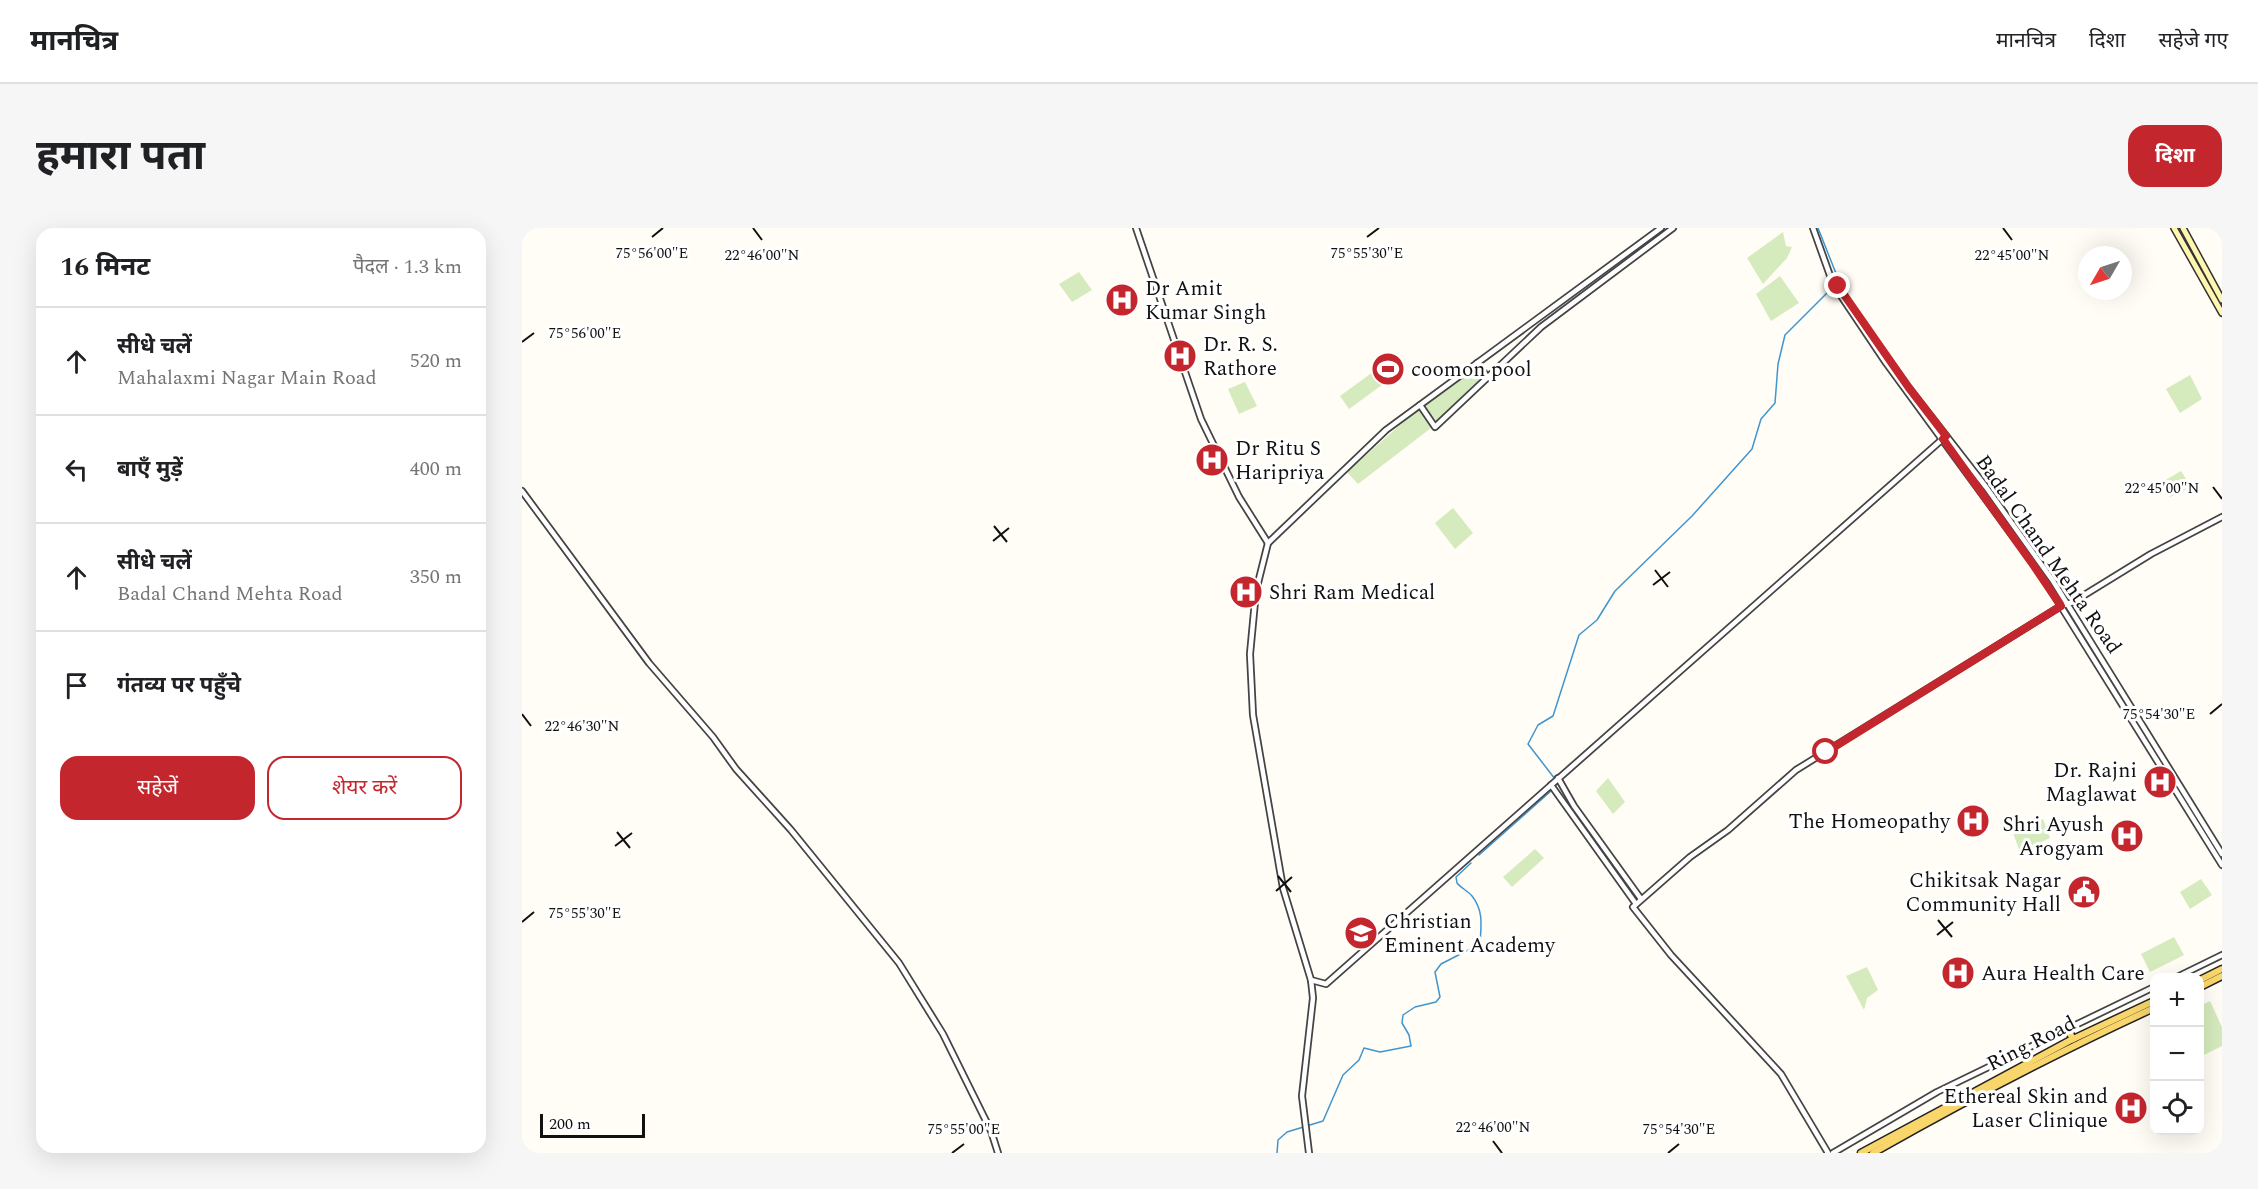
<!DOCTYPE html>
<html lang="hi">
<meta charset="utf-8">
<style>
:root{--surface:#fff;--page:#f6f6f6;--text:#202124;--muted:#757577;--line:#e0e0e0;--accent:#c4262e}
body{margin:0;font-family:Spectral,"Noto Sans Devanagari",serif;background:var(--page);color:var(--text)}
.controls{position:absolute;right:18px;bottom:18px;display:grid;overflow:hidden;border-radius:12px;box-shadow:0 6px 24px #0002}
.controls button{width:54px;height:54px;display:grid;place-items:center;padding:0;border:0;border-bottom:2px solid var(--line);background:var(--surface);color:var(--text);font:30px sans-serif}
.compass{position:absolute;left:1556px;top:18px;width:54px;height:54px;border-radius:50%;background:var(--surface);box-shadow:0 6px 24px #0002;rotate:231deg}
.scale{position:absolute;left:18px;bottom:15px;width:105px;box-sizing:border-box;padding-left:6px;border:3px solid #111;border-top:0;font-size:16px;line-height:21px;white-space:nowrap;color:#111;-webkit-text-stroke:4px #fff;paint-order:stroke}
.stop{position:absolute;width:18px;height:18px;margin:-14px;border:4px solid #c4262e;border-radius:50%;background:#fff}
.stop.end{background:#c4262e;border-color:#fff;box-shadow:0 2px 6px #0008}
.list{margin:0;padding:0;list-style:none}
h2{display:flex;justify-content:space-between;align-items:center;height:78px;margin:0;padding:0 24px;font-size:26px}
h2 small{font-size:20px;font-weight:400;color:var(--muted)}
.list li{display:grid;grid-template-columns:39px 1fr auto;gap:18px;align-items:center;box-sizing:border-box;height:108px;padding:0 24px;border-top:2px solid var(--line)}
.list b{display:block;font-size:22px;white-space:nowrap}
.list p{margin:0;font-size:20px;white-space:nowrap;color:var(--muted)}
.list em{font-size:20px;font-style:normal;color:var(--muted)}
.actions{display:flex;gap:12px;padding:18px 24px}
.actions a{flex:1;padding:14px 0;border:2px solid var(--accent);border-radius:18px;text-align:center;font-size:21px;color:var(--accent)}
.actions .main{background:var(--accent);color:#fff}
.icon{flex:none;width:33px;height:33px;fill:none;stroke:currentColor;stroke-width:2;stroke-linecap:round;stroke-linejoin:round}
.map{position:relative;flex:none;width:1700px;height:925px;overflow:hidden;border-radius:18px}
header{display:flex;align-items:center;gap:36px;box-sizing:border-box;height:84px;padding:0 30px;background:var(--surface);border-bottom:2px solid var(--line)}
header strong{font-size:28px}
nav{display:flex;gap:33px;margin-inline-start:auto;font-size:21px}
.intro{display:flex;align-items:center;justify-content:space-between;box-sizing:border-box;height:144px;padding:0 36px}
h1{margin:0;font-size:42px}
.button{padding:15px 27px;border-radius:18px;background:var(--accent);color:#fff;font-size:21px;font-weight:700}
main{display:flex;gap:36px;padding:0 36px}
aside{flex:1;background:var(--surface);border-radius:18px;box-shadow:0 6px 24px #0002}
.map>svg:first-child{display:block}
.green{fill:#d5ebbd}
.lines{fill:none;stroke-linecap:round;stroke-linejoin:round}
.stream{stroke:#3f96cf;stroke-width:1.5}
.tertiary-casing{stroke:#444;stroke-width:8}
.secondary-casing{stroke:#333;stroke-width:8}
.primary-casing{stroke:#222;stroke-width:9}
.tertiary{stroke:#fff;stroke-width:4.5}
.secondary{stroke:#fff6b0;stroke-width:5}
.primary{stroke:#f9d66b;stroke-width:6}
.route{stroke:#c4262e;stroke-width:8}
.ticks{fill:none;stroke:#111;stroke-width:2}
.labels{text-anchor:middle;stroke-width:6;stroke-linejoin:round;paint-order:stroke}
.poi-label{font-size:21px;fill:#111;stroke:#fff;text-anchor:start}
.street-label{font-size:21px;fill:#111;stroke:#fff}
.ticks-label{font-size:15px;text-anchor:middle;fill:#111;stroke:#fff;stroke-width:6;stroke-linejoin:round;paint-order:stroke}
</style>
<header>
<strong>मानचित्र</strong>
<nav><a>मानचित्र</a><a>दिशा</a><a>सहेजे गए</a></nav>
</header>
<div class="intro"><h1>हमारा पता</h1><a class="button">दिशा</a></div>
<main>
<aside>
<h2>16 मिनट<small>पैदल · 1.3 km</small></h2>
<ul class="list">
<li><svg class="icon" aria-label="ahead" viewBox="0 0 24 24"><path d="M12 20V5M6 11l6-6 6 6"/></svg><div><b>सीधे चलें</b><p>Mahalaxmi Nagar Main Road</p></div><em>520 m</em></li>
<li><svg class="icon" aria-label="left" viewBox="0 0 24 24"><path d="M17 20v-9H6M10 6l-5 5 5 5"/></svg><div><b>बाएँ मुड़ें</b></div><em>400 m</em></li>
<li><svg class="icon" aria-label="ahead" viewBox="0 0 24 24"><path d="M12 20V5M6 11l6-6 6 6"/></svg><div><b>सीधे चलें</b><p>Badal Chand Mehta Road</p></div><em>350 m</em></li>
<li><svg class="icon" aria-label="arrive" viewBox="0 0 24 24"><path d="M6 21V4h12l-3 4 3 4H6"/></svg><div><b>गंतव्य पर पहुँचे</b></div></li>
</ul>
<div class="actions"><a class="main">सहेजें</a><a>शेयर करें</a></div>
</aside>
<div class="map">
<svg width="1700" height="925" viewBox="0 0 1700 925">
<rect width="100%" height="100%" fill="#fffdf5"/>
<!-- green -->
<g class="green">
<path d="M1261,4L1264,18L1270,19L1265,30L1241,56L1225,30Z"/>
<path d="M557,44L570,62L550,74L537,56Z"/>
<path d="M1258,48L1277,75L1249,93L1234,66Z"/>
<path d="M956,140L964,151L919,192H914L904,181V176Z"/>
<path d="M855,141L864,154L827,181L818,168Z"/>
<path d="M1668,147L1680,171L1658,185L1644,161Z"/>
<path d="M723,154L735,178L717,186L706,161Z"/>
<path d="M896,181L910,196L909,200L836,256L825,244Z"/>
<path d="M1659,243L1669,259L1648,269L1640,254Z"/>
<path d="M931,280L951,305L933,321L913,295Z"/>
<path d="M1086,550L1103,574L1091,586L1074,563Z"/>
<path d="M1521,591L1528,610L1498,624L1491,605Z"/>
<path d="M1013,621L1022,630L990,659L981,649Z"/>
<path d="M1679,651L1690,667L1668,681L1658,664Z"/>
<path d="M1652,709L1662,727L1628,744L1619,726Z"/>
<path d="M1345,739L1356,762L1345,770L1342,782L1324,748Z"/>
<path d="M1688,773L1700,799V818L1678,829V778Z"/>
</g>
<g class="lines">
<!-- stream -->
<g class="stream">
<path d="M1033,551L1006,516L1016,497L1031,488L1057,407L1075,392L1093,363L1170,288L1230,221L1239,191L1253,175L1256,136L1263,107L1317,53L1296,0"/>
<path d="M957,627L1029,563"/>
<path d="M755,925L756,912L765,904L801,893L821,847L837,832L842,820L858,824L889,818L887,807L880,795L881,787L893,779L914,774L918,769L913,744L919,736L958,716C959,698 962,683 950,668C946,663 939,660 935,655L934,649L949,635"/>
</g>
<!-- tertiary casing -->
<g class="tertiary-casing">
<g id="tertiary">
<path d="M614,0L679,191L717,269L746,315"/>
<path d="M1291,0L1311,56L1364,135L1520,348L1700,637"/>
<path d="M1311,54L1387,160L1464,259L1531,353L1700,626"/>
<path d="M955,135L966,150"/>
<path d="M898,177L913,199L1019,99L1151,0"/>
<path d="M0,263L127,435L191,509L214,541L269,602L377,735L421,806L469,903L476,925"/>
<path d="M1036,550L1052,578L1119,671"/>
<path d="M1029,557L1114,676"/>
<path d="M1653,750L1700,727"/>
<path d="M789,752L804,756L1424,208"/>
<path d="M787,925L780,868L791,770L789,752L761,660L731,487L728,426L734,363L746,315L864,202L1139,0"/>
<path d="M1306,925L1259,846L1149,727L1111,679L1168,629L1206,602L1274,542L1539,378L1551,374L1629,326L1700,289"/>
<path d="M1311,925L1415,864L1632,759"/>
</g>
</g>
<!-- secondary casing -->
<g class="secondary-casing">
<g id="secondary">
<path d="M1652,0L1700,85"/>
<path d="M1661,0L1700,72"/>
</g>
</g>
<!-- primary casing -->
<g class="primary-casing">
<g id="primary">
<path d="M1678,752L1700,741"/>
<path d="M1678,759L1700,748"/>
<path d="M1545,800L1551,811"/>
<path d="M1339,925L1547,813L1632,773"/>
<path d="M1351,925C1443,873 1536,824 1632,780"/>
</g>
</g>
<!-- tertiary -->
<use href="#tertiary" class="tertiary"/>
<!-- secondary -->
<use href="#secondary" class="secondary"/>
<!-- primary -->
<use href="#primary" class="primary"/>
</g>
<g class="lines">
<!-- route -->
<path class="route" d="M1304,524L1539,378L1512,338L1421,211L1424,208L1387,160L1316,58"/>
</g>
<!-- ticks -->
<path class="ticks" d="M231,0L240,12M1481,0L1490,12M130,9L141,0M845,9L857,0M0,114L12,105M1691,259L1700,271M472,298L485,314M471,313L487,300M1133,342L1146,359M1131,357L1148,344M0,486L9,498M1688,486L1700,476M95,604L108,620M93,618L110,605M756,648L769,664M754,663L770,649M1416,692L1430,709M0,694L12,684M1415,707L1431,694M971,913L980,925M430,925L442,916M1146,925L1157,916"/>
<!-- icons -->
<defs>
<g id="hospital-disc" transform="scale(1.725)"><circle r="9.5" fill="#c4262e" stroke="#fff"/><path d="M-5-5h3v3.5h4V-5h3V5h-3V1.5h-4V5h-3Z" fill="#fff"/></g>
<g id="stadium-disc" transform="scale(1.725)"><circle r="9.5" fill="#c4262e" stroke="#fff"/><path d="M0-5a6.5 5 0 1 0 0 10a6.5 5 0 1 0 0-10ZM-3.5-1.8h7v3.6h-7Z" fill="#fff"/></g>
<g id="civic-disc" transform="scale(1.725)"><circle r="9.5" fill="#c4262e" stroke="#fff"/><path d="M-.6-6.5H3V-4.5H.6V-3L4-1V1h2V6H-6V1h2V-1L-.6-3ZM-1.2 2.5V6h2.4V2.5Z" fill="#fff"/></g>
<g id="university-disc" transform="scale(1.725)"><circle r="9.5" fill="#c4262e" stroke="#fff"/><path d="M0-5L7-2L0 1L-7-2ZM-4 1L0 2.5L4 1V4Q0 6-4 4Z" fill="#fff"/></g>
</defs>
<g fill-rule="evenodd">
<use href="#hospital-disc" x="600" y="72"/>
<use href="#hospital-disc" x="658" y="128"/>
<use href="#stadium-disc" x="866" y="141"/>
<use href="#hospital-disc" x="690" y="232"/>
<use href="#hospital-disc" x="724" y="364"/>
<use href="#hospital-disc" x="1638" y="554"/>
<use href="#hospital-disc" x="1451" y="593"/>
<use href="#hospital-disc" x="1605" y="608"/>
<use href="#civic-disc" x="1562" y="664"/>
<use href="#university-disc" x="839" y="705"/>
<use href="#hospital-disc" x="1436" y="745"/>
<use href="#hospital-disc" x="1609" y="880"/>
</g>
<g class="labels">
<!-- poi labels -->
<g class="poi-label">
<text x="623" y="67">Dr Amit<tspan x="623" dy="24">Kumar Singh</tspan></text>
<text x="681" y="123">Dr. R. S.<tspan x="681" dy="24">Rathore</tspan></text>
<text x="889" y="148">coomon pool</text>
<text x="713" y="227">Dr Ritu S<tspan x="713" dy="24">Haripriya</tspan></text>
<text x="747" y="371">Shri Ram Medical</text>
<text x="1615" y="549" text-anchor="end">Dr. Rajni<tspan x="1615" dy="24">Maglawat</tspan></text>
<text x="1428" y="600" text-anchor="end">The Homeopathy</text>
<text x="1582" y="603" text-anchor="end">Shri Ayush<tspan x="1582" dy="24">Arogyam</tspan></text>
<text x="1539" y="659" text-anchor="end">Chikitsak Nagar<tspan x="1539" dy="24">Community Hall</tspan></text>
<text x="862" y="700">Christian<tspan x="862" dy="24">Eminent Academy</tspan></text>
<text x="1459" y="752">Aura Health Care</text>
<text x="1586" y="875" text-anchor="end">Ethereal Skin and<tspan x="1586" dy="24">Laser Clinique</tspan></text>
</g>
<!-- street labels -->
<g class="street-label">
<text transform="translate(1527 326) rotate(55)" y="7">Badal Chand Mehta Road</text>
<text transform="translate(1509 815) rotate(-27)" y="7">Ring Road</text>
</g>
</g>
<g class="ticks-label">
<text x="130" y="30">75°56'00"E</text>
<text x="845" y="30">75°55'30"E</text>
<text x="240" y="32">22°46'00"N</text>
<text x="1490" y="32">22°45'00"N</text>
<text x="63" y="110">75°56'00"E</text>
<text x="1640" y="265">22°45'00"N</text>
<text x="1637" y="491">75°54'30"E</text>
<text x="60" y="503">22°46'30"N</text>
<text x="63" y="690">75°55'30"E</text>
<text x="971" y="904">22°46'00"N</text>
<text x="442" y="906">75°55'00"E</text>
<text x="1157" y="906">75°54'30"E</text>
</g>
</svg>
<div class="controls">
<button>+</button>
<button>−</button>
<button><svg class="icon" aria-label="locate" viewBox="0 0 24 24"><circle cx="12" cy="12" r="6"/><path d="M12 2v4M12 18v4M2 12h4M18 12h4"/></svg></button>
</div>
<svg class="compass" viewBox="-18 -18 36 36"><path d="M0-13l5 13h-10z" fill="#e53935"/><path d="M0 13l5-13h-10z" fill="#757577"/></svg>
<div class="scale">200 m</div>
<div class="stop" style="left:1304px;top:524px"></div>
<div class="stop end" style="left:1316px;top:58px"></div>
</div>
</main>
